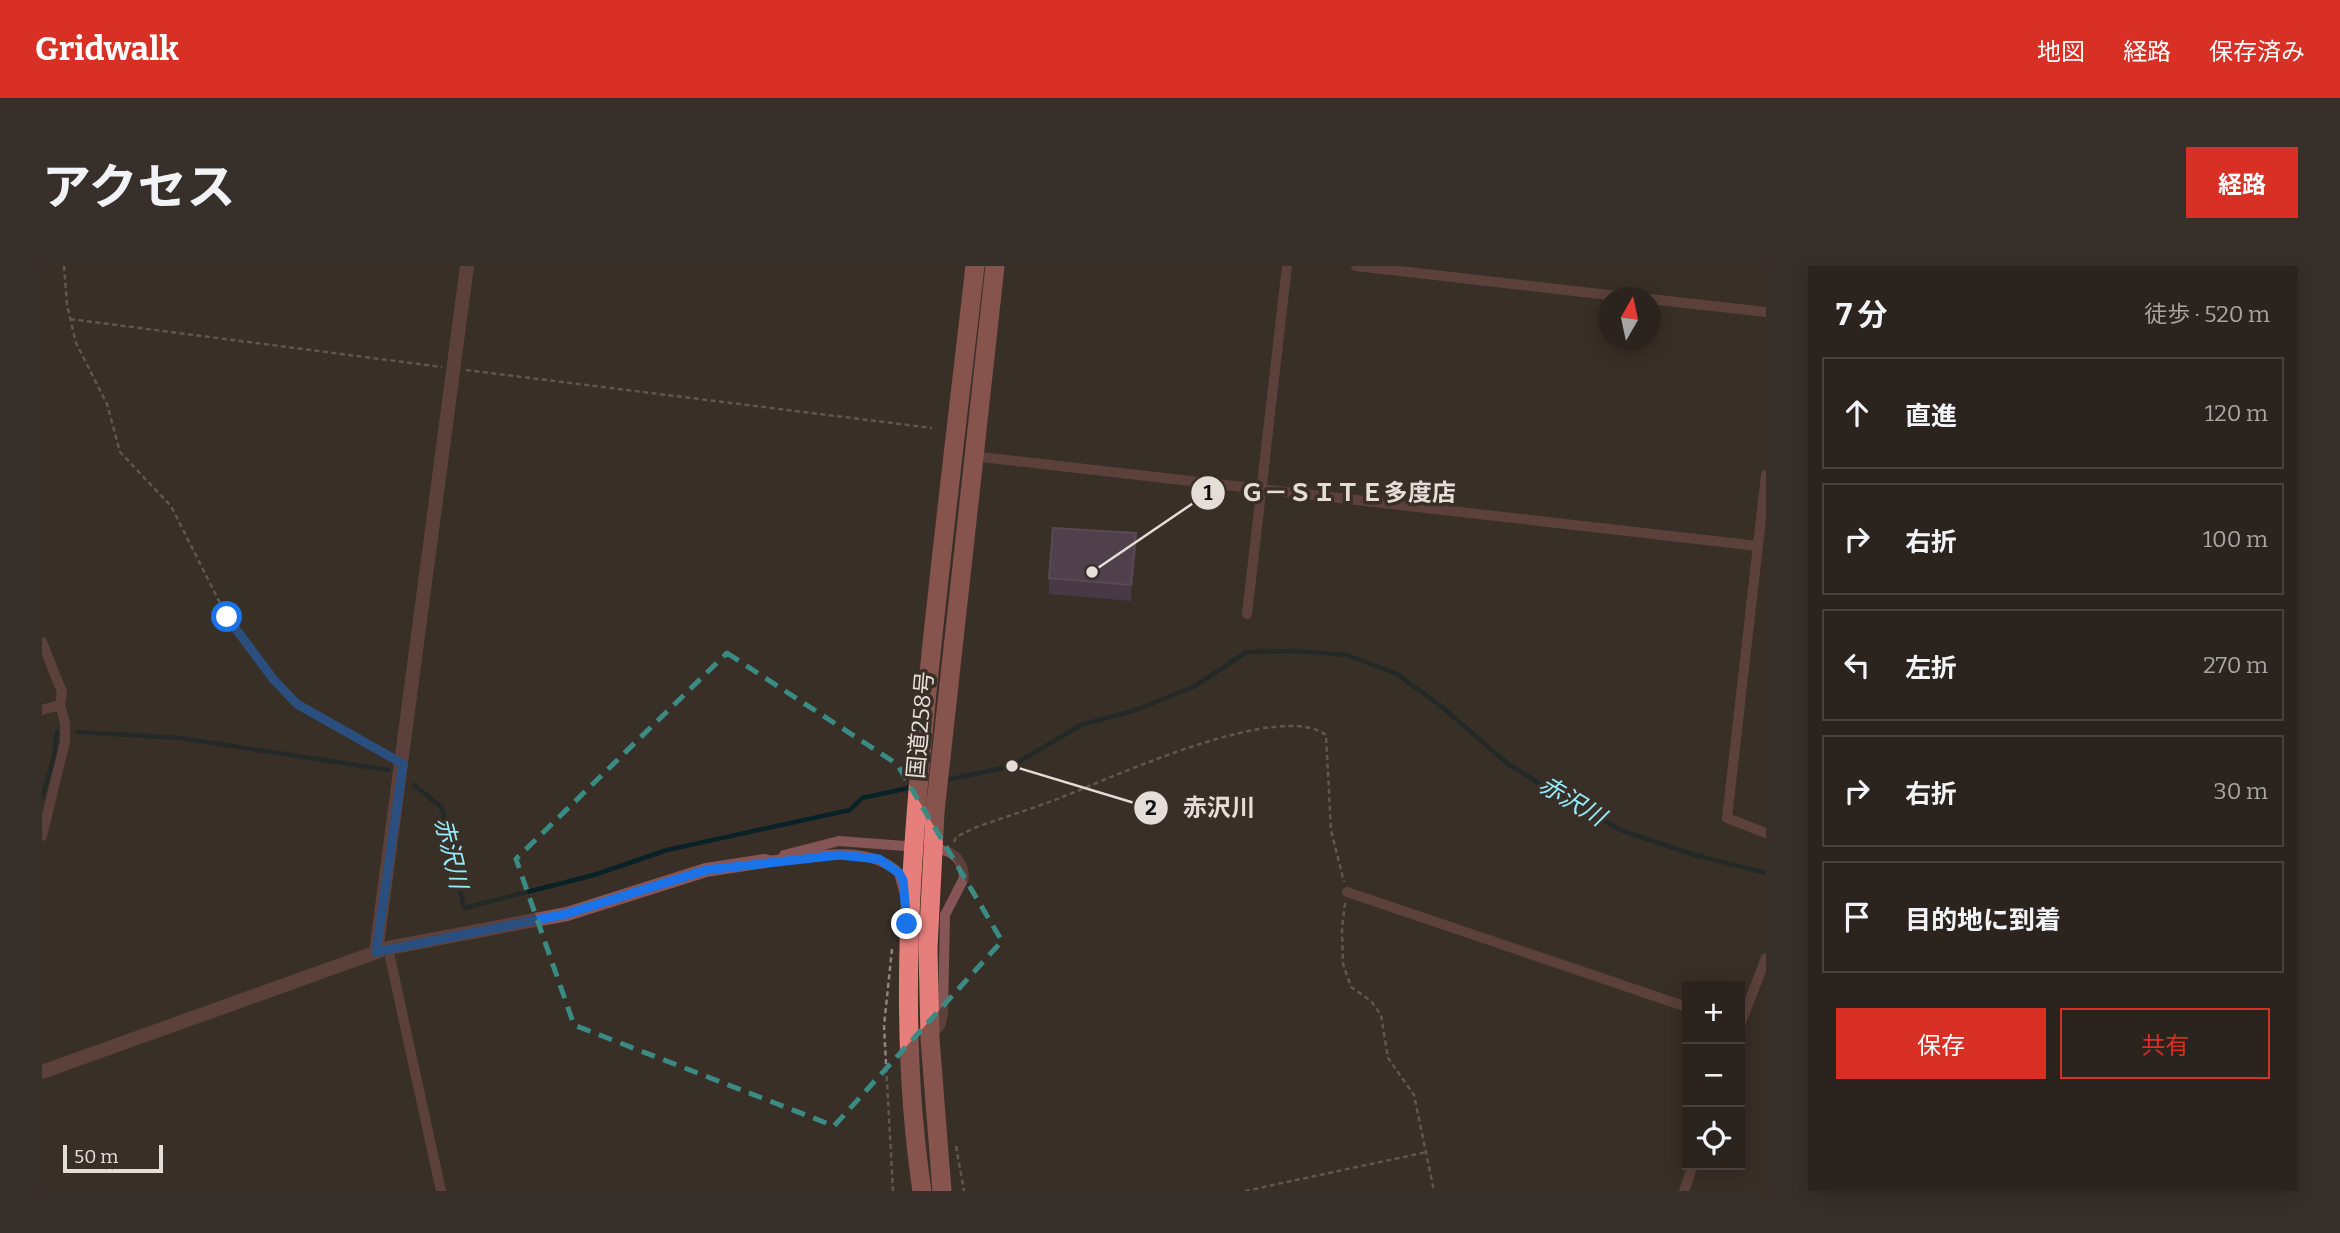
<!DOCTYPE html>
<html lang="ja">
<meta charset="utf-8">
<style>
:root{--surface:#2b231d;--page:#372f2a;--text:#f1f3f6;--muted:#a6a4a4;--line:#47403b;--accent:#d93025}
body{margin:0;font-family:Bitter,"Noto Sans JP",serif;background:var(--page);color:var(--text)}
.controls{position:absolute;right:21px;bottom:21px;display:grid;overflow:hidden;border-radius:0px;box-shadow:0 4px 18px #0003}
.controls button{width:63px;height:63px;display:grid;place-items:center;padding:0;border:0;border-bottom:2px solid var(--line);background:var(--surface);color:var(--text);font:35px sans-serif}
.compass{position:absolute;left:1556px;top:21px;width:63px;height:63px;border-radius:50%;background:var(--surface);box-shadow:0 4px 18px #0003;rotate:9deg}
.scale{position:absolute;left:21px;bottom:18px;width:100px;box-sizing:border-box;padding-left:7px;border:4px solid #e4ddd8;border-top:0;font-size:19px;line-height:24px;white-space:nowrap;color:#e4ddd8;-webkit-text-stroke:5px #392f27;paint-order:stroke}
.stop{position:absolute;width:21px;height:21px;margin:-16px;border:5px solid #1a73e8;border-radius:50%;background:#fff}
.stop.end{background:#1a73e8;border-color:#fff;box-shadow:0 2px 7px #0008}
.list{margin:0;padding:0;list-style:none}
h2{display:flex;justify-content:space-between;align-items:center;height:91px;margin:0;padding:0 28px;font-size:30px}
h2 small{font-size:23px;font-weight:400;color:var(--muted)}
.list li{display:grid;grid-template-columns:46px 1fr auto;gap:21px;align-items:center;box-sizing:border-box;height:112px;margin:0 14px 14px;padding:0 14px;border:2px solid var(--line);border-radius:0px}
.list b{display:block;font-size:26px;white-space:nowrap}
.list em{font-size:23px;font-style:normal;color:var(--muted)}
.actions{display:flex;gap:14px;padding:21px 28px}
.actions a{flex:1;padding:16px 0;border:2px solid var(--accent);border-radius:0px;text-align:center;font-size:24px;color:var(--accent)}
.actions .main{background:var(--accent);color:#fff}
.icon{flex:none;width:38px;height:38px;fill:none;stroke:currentColor;stroke-width:2;stroke-linecap:round;stroke-linejoin:round}
.map{position:relative;flex:none;width:1724px;height:925px;overflow:hidden;border-radius:0px}
header{display:flex;align-items:center;gap:42px;box-sizing:border-box;height:98px;padding:0 35px;background:var(--accent);color:#fff}
header strong{font-size:33px}
nav{display:flex;gap:38px;margin-inline-start:auto;font-size:24px}
.intro{display:flex;align-items:center;justify-content:space-between;box-sizing:border-box;height:168px;padding:0 42px}
h1{margin:0;font-size:49px}
.button{padding:18px 32px;border-radius:0px;background:var(--accent);color:#fff;font-size:24px;font-weight:700}
main{display:flex;gap:42px;padding:0 42px}
aside{flex:1;background:var(--surface);border-radius:0px;box-shadow:0 4px 18px #0003}
.map>svg:first-child{display:block}
.lines{fill:none;stroke-linecap:round;stroke-linejoin:round}
.stream{stroke:#082227;stroke-width:4.5}
.path{stroke:#8e857f;stroke-width:2.5;stroke-dasharray:5 3.5;stroke-linecap:butt}
.minor{stroke:#855655;stroke-width:10}
.tertiary{stroke:#855655;stroke-width:14}
.trunk{stroke:#e67e7c;stroke-width:19}
.wall{fill:#5d446d}
.shaded-wall{fill:#49344c}
.building{fill:#6c5479;stroke:#7e6a88;stroke-width:2}
.route{stroke:#1a73e8;stroke-width:9}
.marked{fill:none;stroke:#3a8b83;stroke-width:5;stroke-dasharray:14 9;stroke-linejoin:round}
.labels{text-anchor:middle;stroke-width:7;stroke-linejoin:round;paint-order:stroke}
.street-label{font-size:23px;fill:#e4ddd8;stroke:#392f27}
.water-label{font-size:24px;font-style:italic;fill:#93ebfe;stroke:#392f27}
.leader{fill:none;stroke:#e4ddd8;stroke-width:2.5}
.callout-dot{fill:#e4ddd8;stroke:#392f27;stroke-width:2.5}
.mark-label{font-size:21px;text-anchor:middle;font-weight:bold;fill:#111}
.callout-label{font-size:24px;text-anchor:middle;font-weight:bold;fill:#e4ddd8;stroke:#392f27;stroke-width:7;stroke-linejoin:round;paint-order:stroke}
</style>
<header>
<strong>Gridwalk</strong>
<nav><a>地図</a><a>経路</a><a>保存済み</a></nav>
</header>
<div class="intro"><h1>アクセス</h1><a class="button">経路</a></div>
<main>
<div class="map">
<svg width="1724" height="925" viewBox="0 0 1724 925">
<rect width="100%" height="100%" fill="#392f27"/>
<g class="lines">
<!-- stream -->
<g class="stream">
<path d="M36,466L138,472L346,504"/>
<path d="M900,515L970,500L1039,459L1094,444L1151,421L1205,386L1254,385L1305,389L1355,408L1400,441L1465,497L1525,535L1581,565L1653,589L1724,607"/>
<path d="M372,519L400,542L422,642L552,609L625,584L808,544L820,532L871,521"/>
<path d="M0,531L12,491L15,466"/>
</g>
<!-- path -->
<g class="path">
<path d="M22,0L25,39L34,77L65,138L78,186L129,240L185,351L232,414L255,438L346,492"/>
<path d="M28,53L400,101"/>
<path d="M424,104L890,162"/>
<path d="M912,576L914,571L932,562C962,551 993,542 1023,530C1073,510 1239,434 1284,469L1289,564L1302,616"/>
<path d="M1303,637L1300,663L1301,698L1309,721L1329,735L1339,749L1346,792L1372,829L1392,925"/>
<path d="M850,683L842,760L851,925"/>
<path d="M914,880L922,925"/>
<path d="M1203,925L1385,886"/>
</g>
<!-- minor -->
<g class="minor">
<path d="M1314,0L1593,32"/>
<path d="M1608,33L1724,46"/>
<path d="M930,190L1716,280"/>
<path d="M1724,209L1685,552L1724,567"/>
<path d="M1205,348L1245,0"/>
<path d="M0,376L20,426L18,439L23,457V476L0,570"/>
<path d="M0,444L18,439"/>
<path d="M742,589L797,575L863,580"/>
<path d="M723,595C763,592 825,576 857,607L862,625"/>
<path d="M1305,626L1645,741"/>
<path d="M346,682L399,925"/>
<path d="M1698,759L1724,692"/>
<path d="M889,771L899,758L901,748L903,649L922,612C921,595 914,587 897,583"/>
<path d="M1642,925L1651,899"/>
</g>
<!-- tertiary -->
<g class="tertiary">
<path d="M334,686L425,0"/>
<path d="M0,806L346,682L525,648L664,604L723,595"/>
</g>
<!-- trunk -->
<g class="trunk">
<path d="M880,925C855,759 869,583 886,417C900,278 917,139 933,0"/>
<path d="M900,925L888,773L886,682L893,546L953,0"/>
</g>
</g>
<!-- wall -->
<path class="wall" d="M1094,284L1089,335L1007,328V312Z"/>
<!-- shaded-wall -->
<path class="shaded-wall" d="M1094,267V284L1089,335V319Z"/>
<!-- building -->
<path class="building" d="M1011,262L1094,267L1089,319L1007,312Z"/>
<g class="lines">
<!-- route -->
<path class="route" d="M185,351L232,414L255,438L361,498L334,686L524,648L664,604L797,589L837,593L857,607L861,614L865,658"/>
</g>
<!-- marked area -->
<path d="M0 0H1724V925H0ZM685,387L855,498L960,675L792,860L532,759L474,593Z" fill="#392f27" fill-opacity=".55" fill-rule="evenodd"/>
<path class="marked" d="M685,387L855,498L960,675L792,860L532,759L474,593Z"/>
<g class="labels">
<!-- street labels -->
<g class="street-label">
<text transform="translate(878 459) rotate(-85)" y="8">国道258号</text>
</g>
<!-- water labels -->
<g class="water-label">
<text transform="translate(1530 535) rotate(31)" y="8">赤沢川</text>
<text transform="translate(409 587) rotate(77)" y="8">赤沢川</text>
</g>
</g>
<!-- callouts -->
<path class="leader" d="M1050 306L1166 227M970 500L1109 542"/>
<g class="callout-dot">
<circle cx="1050" cy="306" r="7"/>
<circle cx="970" cy="500" r="7"/>
<circle cx="1166" cy="227" r="18"/>
<circle cx="1109" cy="542" r="18"/>
</g>
<g class="mark-label">
<text x="1166" y="234">1</text>
<text x="1109" y="549">2</text>
</g>
<g class="callout-label">
<text x="1306" y="235">Ｇ－ＳＩＴＥ多度店</text>
<text x="1177" y="550">赤沢川</text>
</g>
</svg>
<div class="controls">
<button>+</button>
<button>−</button>
<button><svg class="icon" aria-label="locate" viewBox="0 0 24 24"><circle cx="12" cy="12" r="6"/><path d="M12 2v4M12 18v4M2 12h4M18 12h4"/></svg></button>
</div>
<svg class="compass" viewBox="-18 -18 36 36"><path d="M0-13l5 13h-10z" fill="#e53935"/><path d="M0 13l5-13h-10z" fill="#a6a4a4"/></svg>
<div class="scale">50 m</div>
<div class="stop" style="left:185px;top:351px"></div>
<div class="stop end" style="left:865px;top:658px"></div>
</div>
<aside>
<h2>7 分<small>徒歩 · 520 m</small></h2>
<ul class="list">
<li><svg class="icon" aria-label="ahead" viewBox="0 0 24 24"><path d="M12 20V5M6 11l6-6 6 6"/></svg><div><b>直進</b></div><em>120 m</em></li>
<li><svg class="icon" aria-label="right" viewBox="0 0 24 24"><path d="M7 20v-9h11M14 6l5 5-5 5"/></svg><div><b>右折</b></div><em>100 m</em></li>
<li><svg class="icon" aria-label="left" viewBox="0 0 24 24"><path d="M17 20v-9H6M10 6l-5 5 5 5"/></svg><div><b>左折</b></div><em>270 m</em></li>
<li><svg class="icon" aria-label="right" viewBox="0 0 24 24"><path d="M7 20v-9h11M14 6l5 5-5 5"/></svg><div><b>右折</b></div><em>30 m</em></li>
<li><svg class="icon" aria-label="arrive" viewBox="0 0 24 24"><path d="M6 21V4h12l-3 4 3 4H6"/></svg><div><b>目的地に到着</b></div></li>
</ul>
<div class="actions"><a class="main">保存</a><a>共有</a></div>
</aside>
</main>
